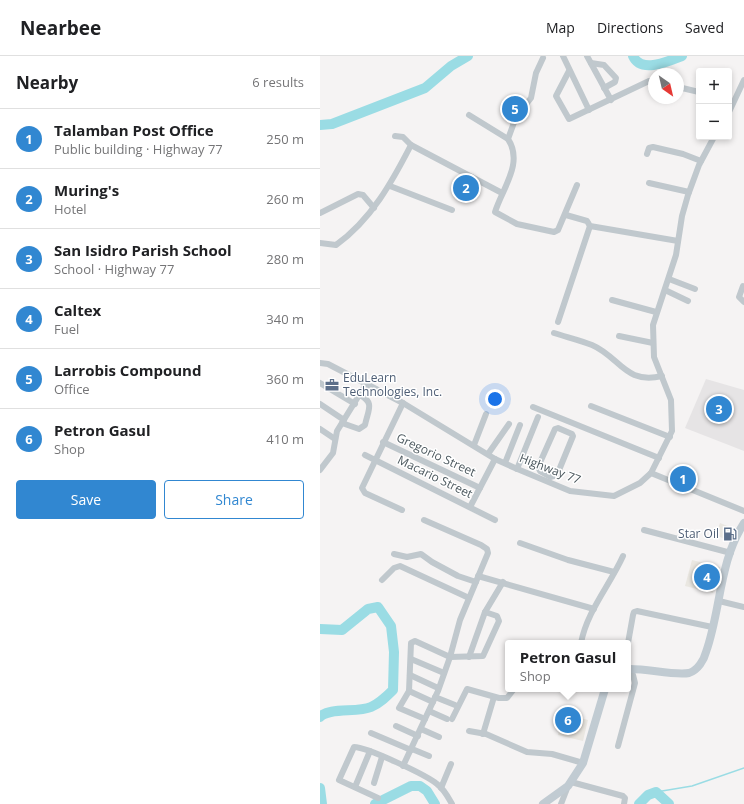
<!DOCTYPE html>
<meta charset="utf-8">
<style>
:root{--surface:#fff;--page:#f6f6f6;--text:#202124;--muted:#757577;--line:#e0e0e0;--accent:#3187d1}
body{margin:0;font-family:"Open Sans",sans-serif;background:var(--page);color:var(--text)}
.controls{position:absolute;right:12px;top:12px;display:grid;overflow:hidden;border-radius:4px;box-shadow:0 2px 6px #0003}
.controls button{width:36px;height:36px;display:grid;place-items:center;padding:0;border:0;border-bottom:1px solid var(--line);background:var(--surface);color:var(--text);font:20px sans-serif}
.compass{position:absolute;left:328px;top:12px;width:36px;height:36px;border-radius:50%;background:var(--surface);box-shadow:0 2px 6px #0003;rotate:146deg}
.you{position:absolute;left:175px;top:343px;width:14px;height:14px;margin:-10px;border:3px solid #fff;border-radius:50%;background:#1a73e8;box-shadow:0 0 0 6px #1a73e833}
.badge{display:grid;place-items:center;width:26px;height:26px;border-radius:50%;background:var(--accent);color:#fff;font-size:13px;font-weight:700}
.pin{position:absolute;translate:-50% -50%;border:2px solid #fff;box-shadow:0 1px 4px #0006}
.popup{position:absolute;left:185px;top:584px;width:126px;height:52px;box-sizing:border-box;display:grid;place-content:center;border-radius:4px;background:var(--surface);filter:drop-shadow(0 1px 3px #0005);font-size:13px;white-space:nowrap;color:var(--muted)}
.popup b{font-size:15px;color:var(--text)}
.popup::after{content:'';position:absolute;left:50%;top:100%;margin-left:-8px;border:8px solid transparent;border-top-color:var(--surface)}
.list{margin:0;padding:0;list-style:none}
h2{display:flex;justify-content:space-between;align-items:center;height:52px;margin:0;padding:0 16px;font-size:17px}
h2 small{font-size:13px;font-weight:400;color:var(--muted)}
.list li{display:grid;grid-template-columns:26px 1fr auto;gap:12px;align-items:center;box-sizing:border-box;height:60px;padding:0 16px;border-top:1px solid var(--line)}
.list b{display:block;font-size:15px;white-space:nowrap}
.list p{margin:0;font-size:13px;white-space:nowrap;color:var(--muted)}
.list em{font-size:13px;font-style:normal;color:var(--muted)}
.actions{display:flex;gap:8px;padding:12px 16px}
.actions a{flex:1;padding:9px 0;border:1px solid var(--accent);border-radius:4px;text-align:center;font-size:14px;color:var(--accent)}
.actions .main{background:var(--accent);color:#fff}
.map{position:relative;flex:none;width:424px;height:748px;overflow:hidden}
header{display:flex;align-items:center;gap:24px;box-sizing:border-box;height:56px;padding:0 20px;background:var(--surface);border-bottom:1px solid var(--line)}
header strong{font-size:19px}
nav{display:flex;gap:22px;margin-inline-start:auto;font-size:14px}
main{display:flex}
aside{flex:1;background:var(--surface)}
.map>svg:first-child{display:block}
.commercial{fill:#eae7e1}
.education{fill:#e6e4e5}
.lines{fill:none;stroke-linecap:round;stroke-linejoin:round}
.stream{stroke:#9adce4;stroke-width:1.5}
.river{stroke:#9adce4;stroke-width:10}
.street{stroke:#c0c8cd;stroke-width:6}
.secondary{stroke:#c1cbd2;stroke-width:8}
.labels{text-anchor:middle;stroke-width:3;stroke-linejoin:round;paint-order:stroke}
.service-label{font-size:12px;fill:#4e5e75;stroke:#fff;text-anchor:start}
.street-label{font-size:12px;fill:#4c585e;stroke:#fff}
</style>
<header>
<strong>Nearbee</strong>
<nav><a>Map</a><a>Directions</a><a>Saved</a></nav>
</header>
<main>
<aside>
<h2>Nearby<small>6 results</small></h2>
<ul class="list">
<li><span class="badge">1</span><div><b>Talamban Post Office</b><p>Public building · Highway 77</p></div><em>250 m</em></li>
<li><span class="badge">2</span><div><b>Muring's</b><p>Hotel</p></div><em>260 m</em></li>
<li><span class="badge">3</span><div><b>San Isidro Parish School</b><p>School · Highway 77</p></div><em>280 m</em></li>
<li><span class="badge">4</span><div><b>Caltex</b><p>Fuel</p></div><em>340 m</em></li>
<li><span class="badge">5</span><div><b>Larrobis Compound</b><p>Office</p></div><em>360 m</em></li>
<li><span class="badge">6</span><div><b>Petron Gasul</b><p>Shop</p></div><em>410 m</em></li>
</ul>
<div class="actions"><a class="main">Save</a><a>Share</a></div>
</aside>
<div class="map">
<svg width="424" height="748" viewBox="0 0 424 748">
<rect width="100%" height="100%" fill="#f5f3f3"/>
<!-- commercial -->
<g class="commercial">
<path d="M400,467L415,473L410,485L395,479Z"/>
<path d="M372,504L400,511L393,537L365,530Z"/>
<path d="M243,658L268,664L263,685L238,679Z"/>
</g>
<!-- education -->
<path class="education" d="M386,323L424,334V395L365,372Z"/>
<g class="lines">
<!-- stream -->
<path class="stream" d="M336,736L372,730L424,712"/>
<!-- river -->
<g class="river">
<path d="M313,0C321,18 349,5 362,0"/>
<path d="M0,69L12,68L105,32L131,10L148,0"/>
<path d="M0,573L22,574L48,553L58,551L71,570L74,596L73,634C66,641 60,647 51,651C37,657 9,651 0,661"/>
<path d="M0,732L2,748"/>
<path d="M55,748L91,730H100L107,735L115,748"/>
<path d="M319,748L328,739L336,736L349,748"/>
</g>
<!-- street -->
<g class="street">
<path d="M243,0L269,54"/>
<path d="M267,0L291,44"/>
<path d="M223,2L216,17L211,42L196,61L188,83C204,107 182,133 175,156L197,168L234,176L238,174L257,129"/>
<path d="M271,7L284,9L296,22L295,26L284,32"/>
<path d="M249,15L236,40L249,63L329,25L334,26"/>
<path d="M358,31L379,36"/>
<path d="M409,56L424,24"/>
<path d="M149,59L188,83"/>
<path d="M75,80L83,81L91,89L182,137"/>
<path d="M327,98L329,92L333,91L363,98L381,105"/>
<path d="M329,127L369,136"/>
<path d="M70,130L132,154"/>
<path d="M0,157L38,138L43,139L54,152"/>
<path d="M246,159L267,165L270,170L358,185"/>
<path d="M0,187L16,189C51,164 72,126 91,89"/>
<path d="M349,223L375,233"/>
<path d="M423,230L419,241L424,246"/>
<path d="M345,234L368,245"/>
<path d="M292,244L336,256"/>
<path d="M238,266L270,170"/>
<path d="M234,277C246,281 260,284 272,289C300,301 305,329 342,320"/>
<path d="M299,280L333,287"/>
<path d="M0,307L8,308L83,347L175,403L195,412L250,435L294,440L320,427L331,417L352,375L351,344L334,301L333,269L356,199L362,160L368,139L379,109L394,81"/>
<path d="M0,327L35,348"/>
<path d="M0,348L24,364"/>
<path d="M271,350L350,381"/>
<path d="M213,351L339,402"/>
<path d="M22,367L39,373L45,369C48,354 55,347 40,339"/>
<path d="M238,372L252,378L253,380L237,419L231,421L220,415L218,411L235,373Z"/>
<path d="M0,373L15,383"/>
<path d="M63,386L160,432"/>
<path d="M154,389L166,358"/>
<path d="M168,398L189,368"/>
<path d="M45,399L175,464"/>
<path d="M185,407L200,369"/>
<path d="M197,413L218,361"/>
<path d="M0,414L13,397L17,375L46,328"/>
<path d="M331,417L424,455"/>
<path d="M150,451L175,403"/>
<path d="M82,454L45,437L42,432L83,347"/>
<path d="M324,474L411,497"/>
<path d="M200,487L248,504L294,516"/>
<path d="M74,498L87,501L101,498L112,506L138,520L156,526"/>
<path d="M158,520L274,553"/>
<path d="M62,524L74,512L80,510L149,542"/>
<path d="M399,545L424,551"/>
<path d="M261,587C267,555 290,529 303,500"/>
<path d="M308,587L313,559L314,556L317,555L392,571"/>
<path d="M149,601L165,556L183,526"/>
<path d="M91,603L124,617"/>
<path d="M90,619L118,632"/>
<path d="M89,635L113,646"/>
<path d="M115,641L135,649"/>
<path d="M109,655L127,663"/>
<path d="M105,663L79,652L89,635L91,587L95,585L130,601L163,600L179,565L177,560L165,556"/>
<path d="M132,663L147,633L179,642H187L194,633"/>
<path d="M76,670L98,680"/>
<path d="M101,673L119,681"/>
<path d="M149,675L166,678L207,696L232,698L263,707"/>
<path d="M51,677L91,694"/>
<path d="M163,678L174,641"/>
<path d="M298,690L315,627L313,619L308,613"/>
<path d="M92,693L109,700"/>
<path d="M83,710L118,635L130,601L140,564L168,497L167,493L161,489L104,464"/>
<path d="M251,726L303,740L305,742L304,748"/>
<path d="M54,727L62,701"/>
<path d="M35,731L50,695"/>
<path d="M121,732L131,708"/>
<path d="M58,742L19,724L34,691C47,691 106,719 117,728C124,733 128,741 132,748"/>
<path d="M241,748L248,730"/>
</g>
<!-- secondary -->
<g class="secondary">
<path d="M308,613C325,612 355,620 369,617C378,614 384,604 386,596C401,554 399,505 424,467"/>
<path d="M223,748L248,730L263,707L285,633"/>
</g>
</g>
<!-- icons -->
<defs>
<g id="office-bare" transform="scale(1.08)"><path d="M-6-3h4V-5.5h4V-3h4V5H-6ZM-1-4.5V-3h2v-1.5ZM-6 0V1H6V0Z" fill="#5c6f8a" stroke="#fff" stroke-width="2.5" paint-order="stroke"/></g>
<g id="fuel-bare" transform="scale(1.08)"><path d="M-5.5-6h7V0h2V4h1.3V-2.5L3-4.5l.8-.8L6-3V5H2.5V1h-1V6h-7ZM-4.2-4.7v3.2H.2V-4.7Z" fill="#5c6f8a" stroke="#fff" stroke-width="2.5" paint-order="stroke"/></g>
</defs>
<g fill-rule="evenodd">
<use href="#office-bare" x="12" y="329"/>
<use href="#fuel-bare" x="410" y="478"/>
</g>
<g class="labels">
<!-- service labels -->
<g class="service-label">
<text x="23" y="326">EduLearn<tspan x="23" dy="14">Technologies, Inc.</tspan></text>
<text x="399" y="482" text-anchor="end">Star Oil</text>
</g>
<!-- street labels -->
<g class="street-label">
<text transform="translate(116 399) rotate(25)" y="4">Gregorio Street</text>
<text transform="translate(230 413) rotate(21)" y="4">Highway 77</text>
<text transform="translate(115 421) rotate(26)" y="4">Macario Street</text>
</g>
</g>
</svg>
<div class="controls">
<button>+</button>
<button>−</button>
</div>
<svg class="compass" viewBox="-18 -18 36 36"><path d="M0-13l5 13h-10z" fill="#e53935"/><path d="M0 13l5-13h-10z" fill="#757577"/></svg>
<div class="you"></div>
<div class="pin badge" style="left:363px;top:423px">1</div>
<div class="pin badge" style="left:146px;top:132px">2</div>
<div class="pin badge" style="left:399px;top:353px">3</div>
<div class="pin badge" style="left:387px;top:521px">4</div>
<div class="pin badge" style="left:195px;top:53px">5</div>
<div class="pin badge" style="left:248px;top:664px">6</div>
<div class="popup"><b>Petron Gasul</b>Shop</div>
</div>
</main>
